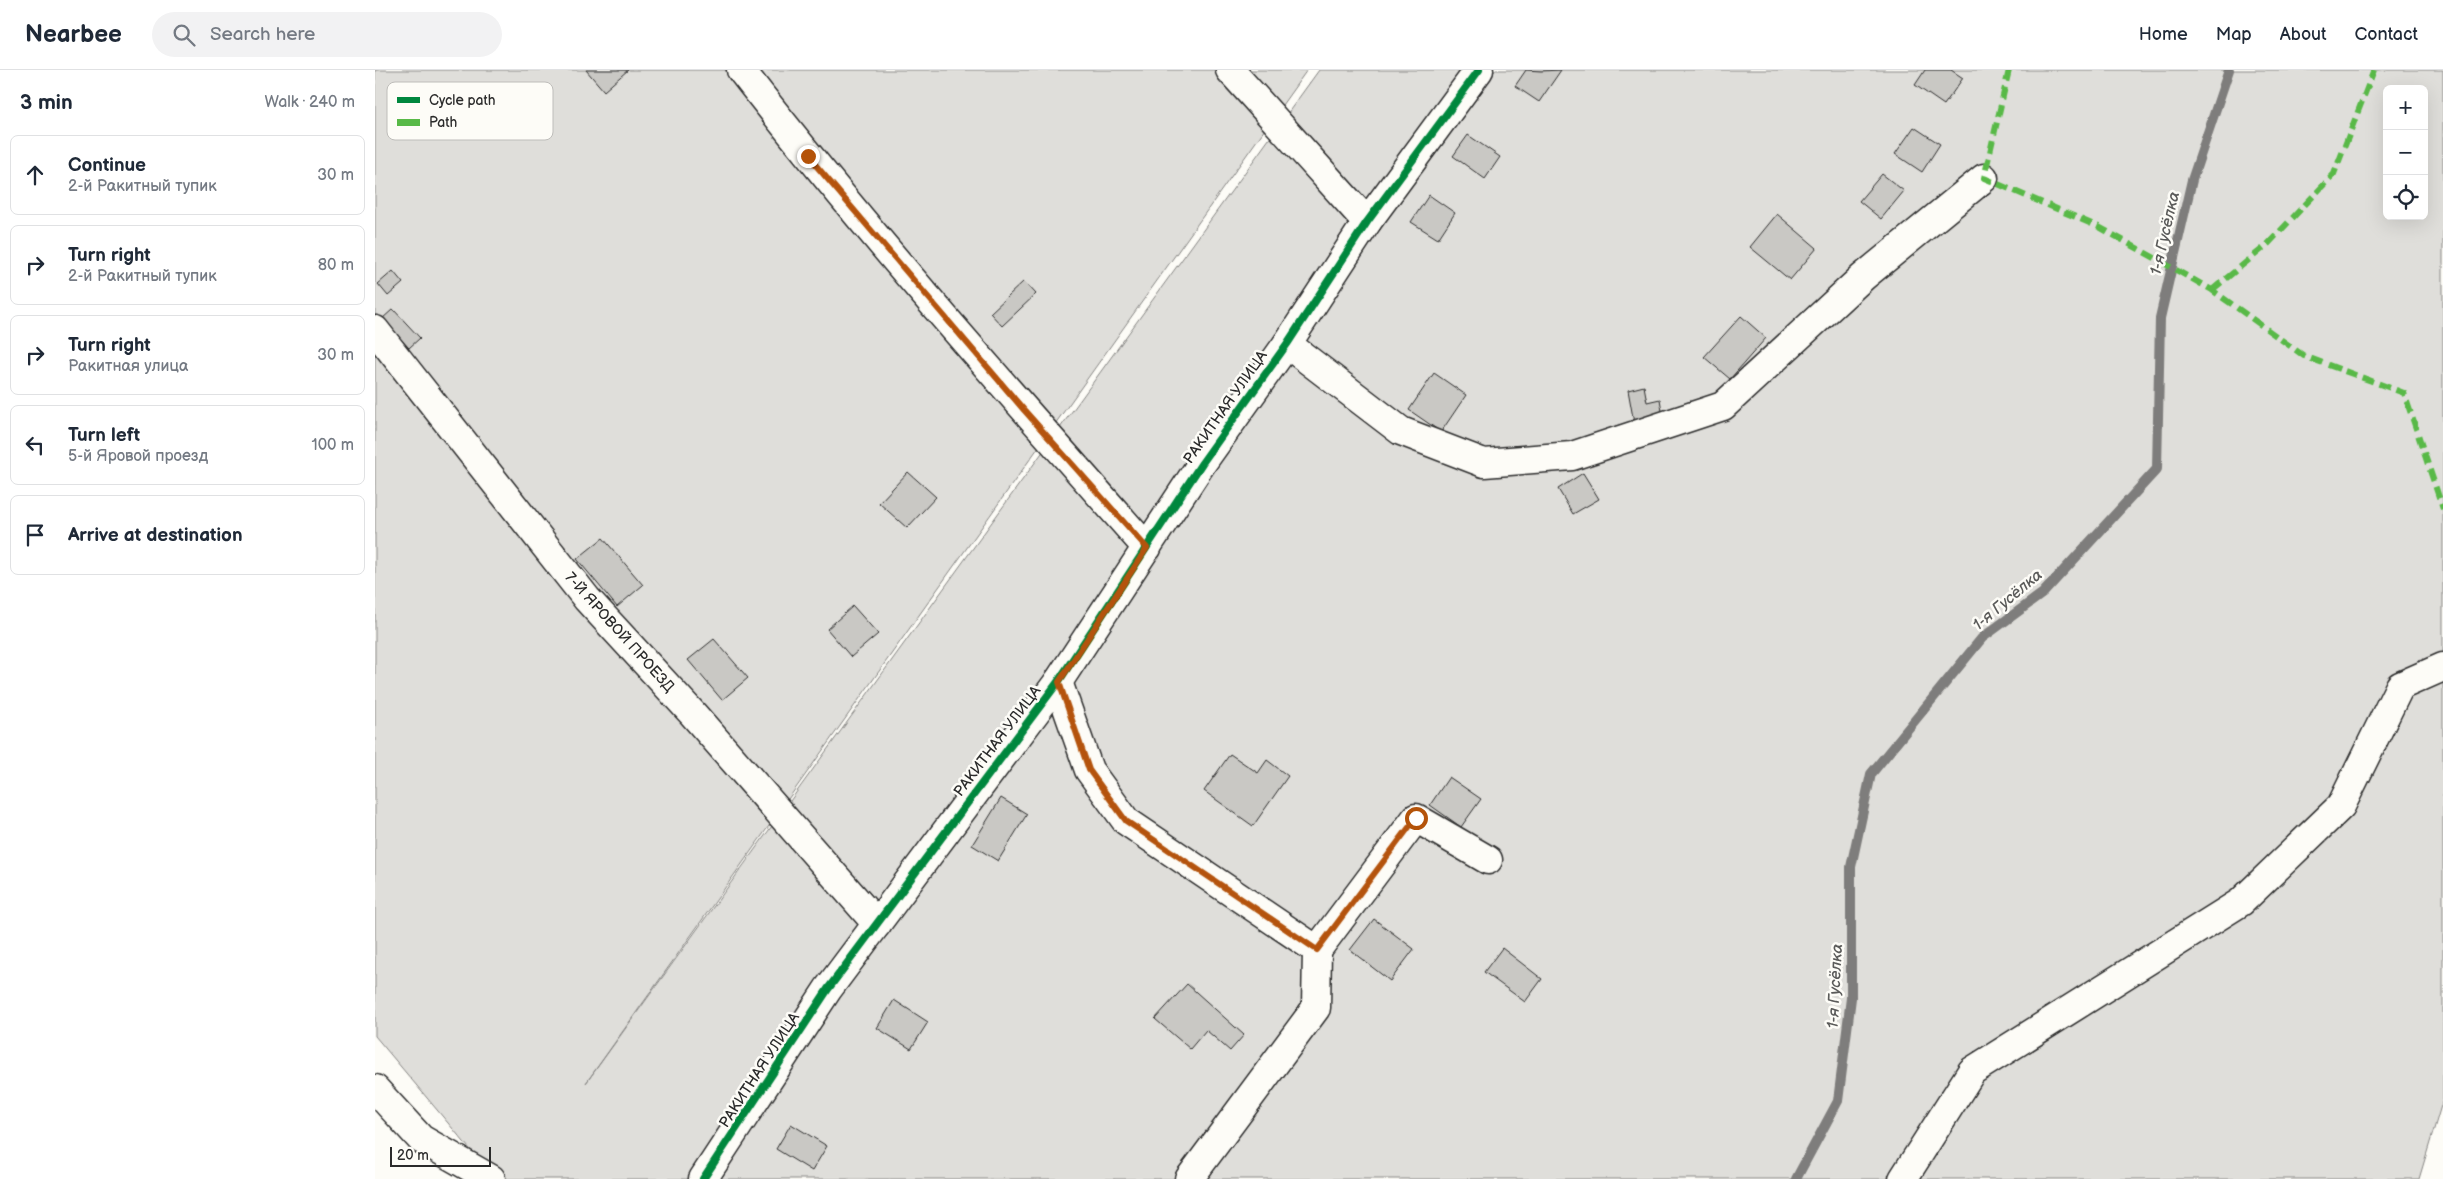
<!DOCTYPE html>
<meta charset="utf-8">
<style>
:root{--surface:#fff;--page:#f2f2f3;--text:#1f2937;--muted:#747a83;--line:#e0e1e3}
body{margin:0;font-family:"Balsamiq Sans",sans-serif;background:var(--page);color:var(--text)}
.controls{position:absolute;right:15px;top:15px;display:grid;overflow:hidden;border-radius:8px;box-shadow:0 5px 20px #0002}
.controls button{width:45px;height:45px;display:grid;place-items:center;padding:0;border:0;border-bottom:1px solid var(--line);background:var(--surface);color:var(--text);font:25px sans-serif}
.scale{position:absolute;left:15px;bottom:12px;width:101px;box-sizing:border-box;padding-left:5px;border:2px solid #2b2b2b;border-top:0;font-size:14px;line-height:18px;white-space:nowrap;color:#2b2b2b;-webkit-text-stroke:4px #fdfcf7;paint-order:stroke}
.stop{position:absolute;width:15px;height:15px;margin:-11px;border:4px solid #b45309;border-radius:50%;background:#fff}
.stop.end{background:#b45309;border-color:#fff;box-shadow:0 1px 5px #0008}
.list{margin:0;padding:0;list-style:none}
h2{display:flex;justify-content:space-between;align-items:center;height:65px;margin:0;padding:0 20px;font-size:21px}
h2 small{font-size:16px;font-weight:400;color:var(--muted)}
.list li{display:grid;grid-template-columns:32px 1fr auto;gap:15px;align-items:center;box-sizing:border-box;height:80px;margin:0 10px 10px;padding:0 10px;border:1px solid var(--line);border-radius:8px}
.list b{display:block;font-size:19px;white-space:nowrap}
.list p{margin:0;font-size:16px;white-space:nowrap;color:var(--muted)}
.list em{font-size:16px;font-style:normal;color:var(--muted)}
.icon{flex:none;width:28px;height:28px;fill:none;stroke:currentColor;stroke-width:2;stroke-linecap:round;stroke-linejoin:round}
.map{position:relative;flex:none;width:2068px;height:1109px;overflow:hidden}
header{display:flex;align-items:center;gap:30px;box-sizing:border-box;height:70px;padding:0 25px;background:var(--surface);border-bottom:1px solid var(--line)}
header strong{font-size:24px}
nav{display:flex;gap:28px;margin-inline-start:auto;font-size:18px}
.search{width:350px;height:45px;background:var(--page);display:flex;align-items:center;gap:12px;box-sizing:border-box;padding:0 18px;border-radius:28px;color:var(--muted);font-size:19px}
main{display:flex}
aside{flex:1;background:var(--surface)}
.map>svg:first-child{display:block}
.green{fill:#dfdeda;stroke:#858482;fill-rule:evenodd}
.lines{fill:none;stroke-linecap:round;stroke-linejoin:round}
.stream{stroke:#7e7d7b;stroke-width:10}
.building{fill:#c9c8c4;stroke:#2b2b2b}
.minor-casing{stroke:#2b2b2b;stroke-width:31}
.minor{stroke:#fdfcf7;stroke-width:28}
.quiet{stroke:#58b947;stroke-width:6;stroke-dasharray:12 6;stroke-linecap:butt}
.cycleway-casing{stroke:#fdfcf7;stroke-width:11}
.cycleway{stroke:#00873e;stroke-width:8}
.route{stroke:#b45309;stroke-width:6}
.labels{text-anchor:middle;stroke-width:5;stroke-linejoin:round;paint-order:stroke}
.street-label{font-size:15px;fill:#2b2b2b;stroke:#fdfcf7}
.water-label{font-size:16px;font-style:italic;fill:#5b5b5a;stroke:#fdfcf7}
.key{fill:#fdfcf7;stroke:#bebdba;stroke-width:1}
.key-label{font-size:14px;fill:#2b2b2b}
</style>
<header>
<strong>Nearbee</strong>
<div class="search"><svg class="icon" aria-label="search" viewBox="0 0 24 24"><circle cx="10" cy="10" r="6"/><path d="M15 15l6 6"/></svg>Search here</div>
<nav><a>Home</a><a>Map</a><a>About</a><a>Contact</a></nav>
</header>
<main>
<aside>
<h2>3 min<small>Walk · 240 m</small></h2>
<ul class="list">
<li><svg class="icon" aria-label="ahead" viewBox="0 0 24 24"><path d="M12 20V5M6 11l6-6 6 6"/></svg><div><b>Continue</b><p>2-й Ракитный тупик</p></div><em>30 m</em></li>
<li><svg class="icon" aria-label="right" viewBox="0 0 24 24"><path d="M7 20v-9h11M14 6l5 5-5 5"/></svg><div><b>Turn right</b><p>2-й Ракитный тупик</p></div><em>80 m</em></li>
<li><svg class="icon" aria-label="right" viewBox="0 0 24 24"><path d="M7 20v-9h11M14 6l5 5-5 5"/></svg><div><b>Turn right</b><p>Ракитная улица</p></div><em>30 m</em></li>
<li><svg class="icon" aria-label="left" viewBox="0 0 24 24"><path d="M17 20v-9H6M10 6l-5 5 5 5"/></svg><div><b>Turn left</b><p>5-й Яровой проезд</p></div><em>100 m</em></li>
<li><svg class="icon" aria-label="arrive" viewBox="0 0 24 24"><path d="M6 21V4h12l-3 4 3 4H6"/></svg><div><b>Arrive at destination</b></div></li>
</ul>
</aside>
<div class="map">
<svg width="2068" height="1109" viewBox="0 0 2068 1109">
<rect width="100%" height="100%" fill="#fdfcf7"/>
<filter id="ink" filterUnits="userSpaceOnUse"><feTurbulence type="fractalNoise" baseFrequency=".02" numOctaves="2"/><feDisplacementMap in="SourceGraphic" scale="10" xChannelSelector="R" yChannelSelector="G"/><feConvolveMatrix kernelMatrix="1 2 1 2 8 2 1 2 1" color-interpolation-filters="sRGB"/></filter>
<g filter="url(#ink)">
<!-- green -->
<path class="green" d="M0,0H932L211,1013L944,0H2068V1029L2044,1109H120L0,966ZM2012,19H2049V146H2012Z"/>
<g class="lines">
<!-- stream -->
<path class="stream" d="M1421,1109L1463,1031L1476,928V797L1496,704L1607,568L1668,523L1782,399L1785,248L1817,110L1854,0"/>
</g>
<!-- building -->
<g class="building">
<path d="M211,0H253L229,21Z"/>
<path d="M1151,0L1166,1L1186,0L1164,32L1140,16Z"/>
<path d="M1550,0H1576L1588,8L1569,35L1540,15Z"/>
<path d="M1539,57L1565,74L1547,102L1520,84Z"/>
<path d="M1093,65L1125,87L1110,109L1078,86Z"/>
<path d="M1507,104L1529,121L1506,149L1484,131Z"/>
<path d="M1054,125L1080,143L1063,169L1036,152Z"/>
<path d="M1402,144L1442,178L1415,210L1375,177Z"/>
<path d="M18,201L28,213L13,226L3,214Z"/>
<path d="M649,211L661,224L627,256L615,243Z"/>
<path d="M18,239L45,268L34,278L7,249Z"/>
<path d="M1366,246L1391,268L1355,309L1329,287Z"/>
<path d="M1059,303L1091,325L1066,362L1034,340Z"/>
<path d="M1269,316L1272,332L1285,329L1288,347L1259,353L1253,320Z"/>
<path d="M533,402L561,427L532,458L504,433Z"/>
<path d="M1208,403L1224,429L1198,444L1183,419Z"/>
<path d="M228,468L268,515L242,537L202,489Z"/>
<path d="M478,536L503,564L476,587L452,559Z"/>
<path d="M339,569L373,608L347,630L313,590Z"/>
<path d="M855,684L883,703L892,690L913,706L878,756L829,721Z"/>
<path d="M1074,707L1106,729L1086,757L1055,735Z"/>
<path d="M626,728L652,744L623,791L597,775Z"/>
<path d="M999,849L1039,879L1015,911L975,880Z"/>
<path d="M1127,878L1167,909L1150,932L1109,902Z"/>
<path d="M812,914L869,965L855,981L831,960L815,979L780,949Z"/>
<path d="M519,930L553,952L536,979L502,958Z"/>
<path d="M416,1054L452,1076L437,1101L401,1079Z"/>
</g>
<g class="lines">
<!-- minor casing -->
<g class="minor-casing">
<g id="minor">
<path d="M366,0C494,165 633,321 772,478"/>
<path d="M855,0L992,152"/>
<path d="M0,260L212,529L318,644L502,854"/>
<path d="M912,274L1026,361L1109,393L1197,386L1348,336L1488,207L1609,108"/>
<path d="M683,612L714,700L751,751L942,880L1041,748L1113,790"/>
<path d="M0,1019L46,1069L116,1109"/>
<path d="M328,1109L453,919L683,612L827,393L912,274L992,152L1104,0"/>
<path d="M814,1109L941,938L942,880"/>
<path d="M1528,1109L1597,1001L1866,832L1966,736L2025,616L2068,597"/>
</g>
</g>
<!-- minor -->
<use href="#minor" class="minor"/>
<!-- quiet -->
<g class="quiet">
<path d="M1634,0L1609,108L1724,157L1837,220L1929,286L2029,323L2068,439"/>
<path d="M1837,220L1892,175L1959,104L1999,0"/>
</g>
<!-- cycleway casing -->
<g class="cycleway-casing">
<path id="cycleway" d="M328,1109L453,919L683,612L827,393L912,274L992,152L1104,0"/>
</g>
<!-- cycleway -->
<use href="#cycleway" class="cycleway"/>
</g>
</g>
<g class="lines" filter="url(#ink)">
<!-- route -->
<path class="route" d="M433,86L649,340L772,478L684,612L714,700L751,751L942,880L1041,748"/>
</g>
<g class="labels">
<!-- street labels -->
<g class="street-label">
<text transform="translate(850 337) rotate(-55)" y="5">РАКИТНАЯ УЛИЦА</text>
<text transform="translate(245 562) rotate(48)" y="5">7-Й ЯРОВОЙ ПРОЕЗД</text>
<text transform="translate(622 671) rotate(-53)" y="5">РАКИТНАЯ УЛИЦА</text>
<text transform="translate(384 1000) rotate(-57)" y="5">РАКИТНАЯ УЛИЦА</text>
</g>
<!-- water labels -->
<g class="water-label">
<text transform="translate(1789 163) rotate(-77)" y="6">1-я Гусёлка</text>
<text transform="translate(1632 529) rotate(-40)" y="6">1-я Гусёлка</text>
<text transform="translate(1459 916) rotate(-87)" y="6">1-я Гусёлка</text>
</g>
</g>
<!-- legend -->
<rect x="12" y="12" width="166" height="58" rx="8" class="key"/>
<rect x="22" y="27" width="23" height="6" fill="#00873e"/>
<rect x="22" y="49" width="23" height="7" fill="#58b947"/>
<g class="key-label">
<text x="54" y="35">Cycle path</text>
<text x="54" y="57">Path</text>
</g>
</svg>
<div class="controls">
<button>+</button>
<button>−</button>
<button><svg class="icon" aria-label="locate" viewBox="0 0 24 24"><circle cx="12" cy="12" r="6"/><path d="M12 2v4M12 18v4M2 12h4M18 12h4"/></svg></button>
</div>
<div class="scale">20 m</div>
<div class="stop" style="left:1041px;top:748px"></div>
<div class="stop end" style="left:433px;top:86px"></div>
</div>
</main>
